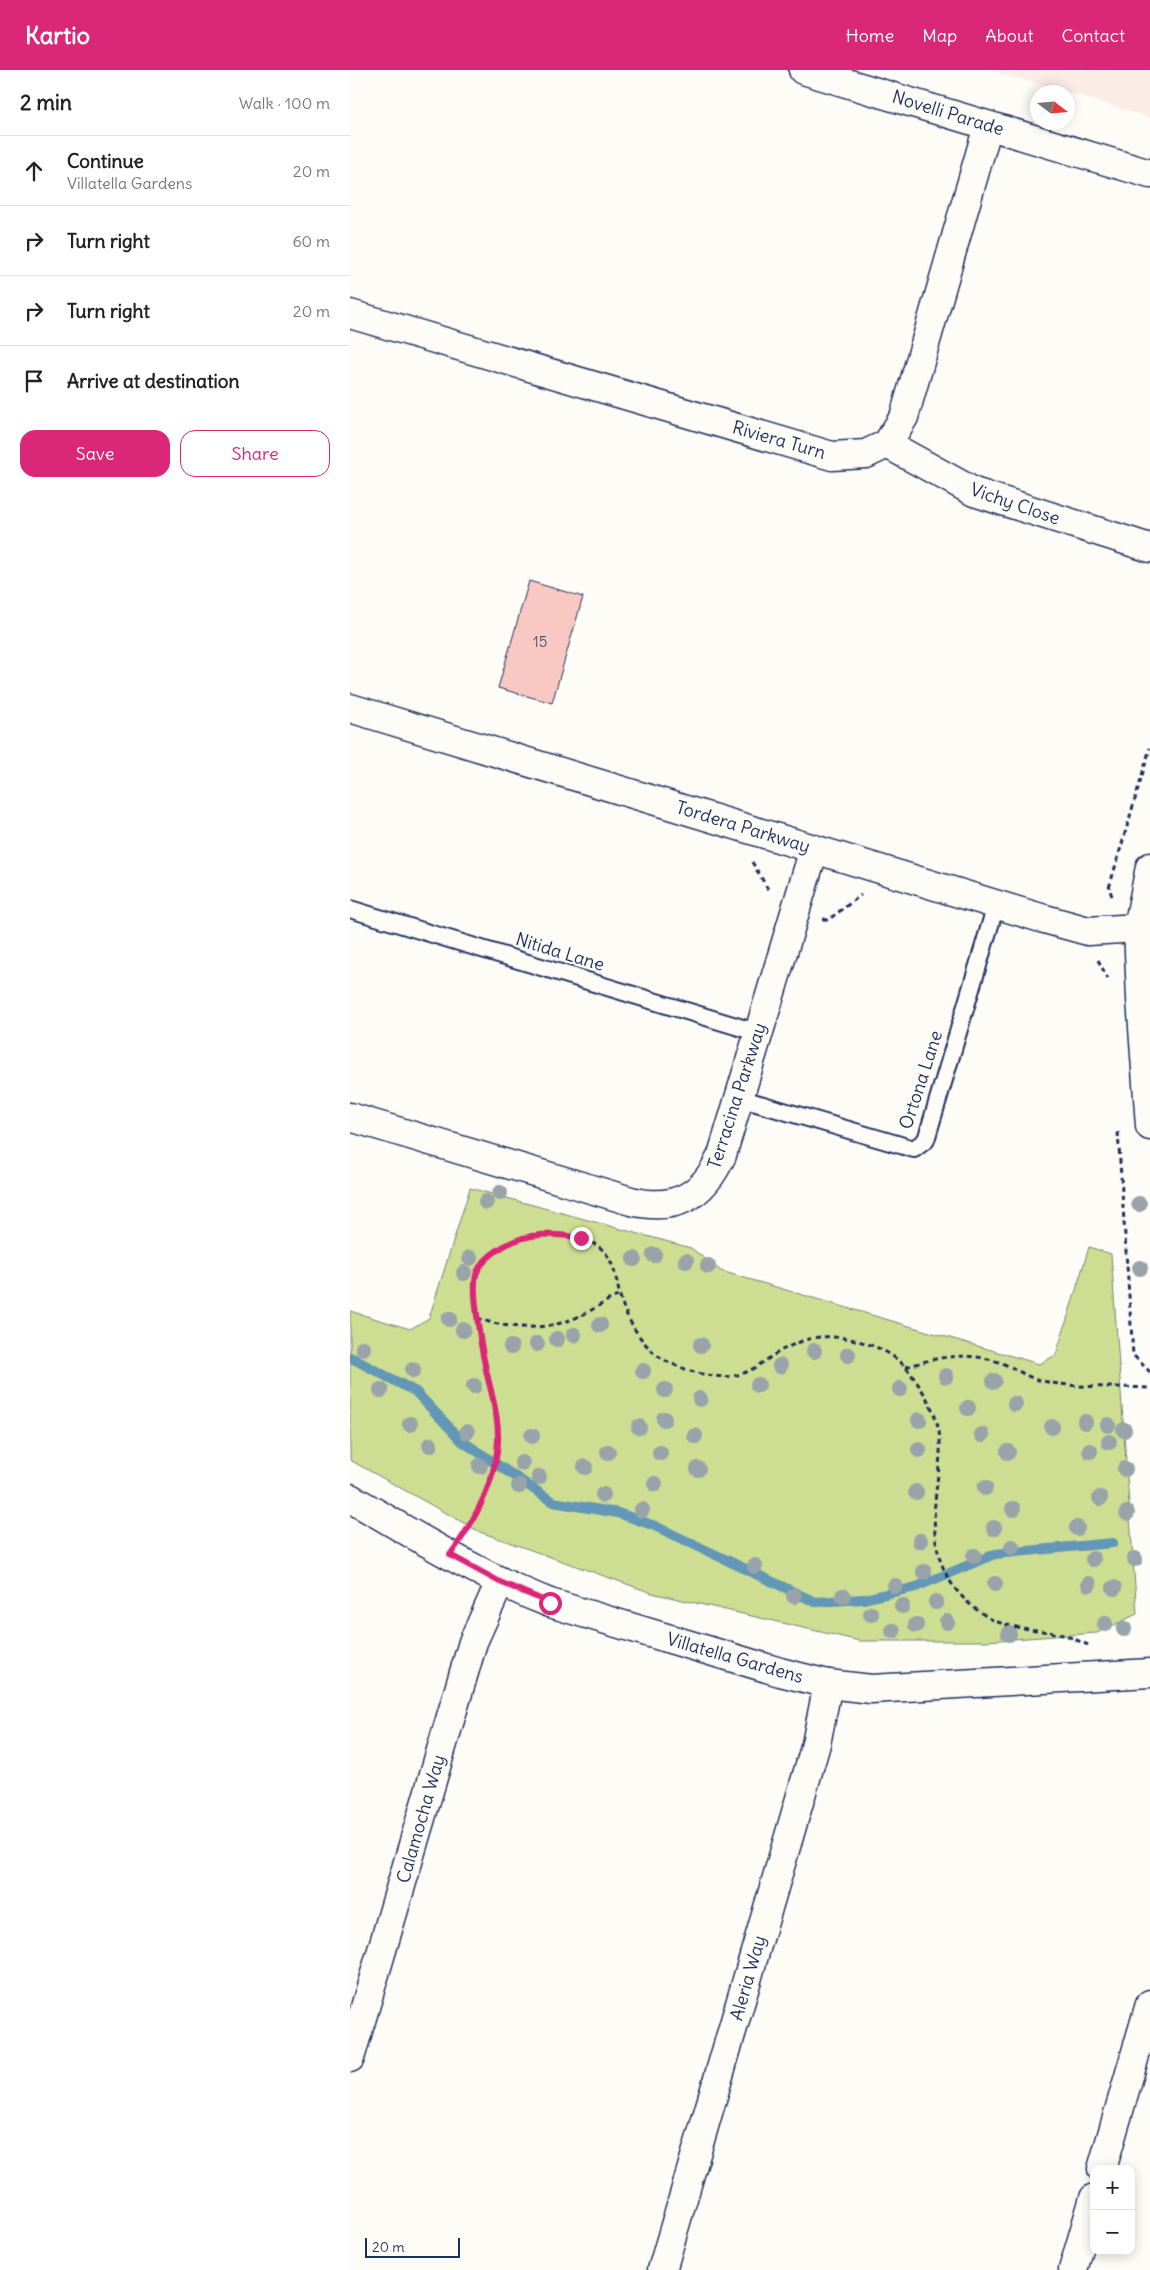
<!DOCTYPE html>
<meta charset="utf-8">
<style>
:root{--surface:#fff;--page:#f6f6f6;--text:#222;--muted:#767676;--line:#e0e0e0;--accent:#db2777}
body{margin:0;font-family:Delius,sans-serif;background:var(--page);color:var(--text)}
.controls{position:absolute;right:15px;bottom:15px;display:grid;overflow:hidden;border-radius:10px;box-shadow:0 2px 12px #0003}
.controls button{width:45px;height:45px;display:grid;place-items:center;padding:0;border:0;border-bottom:1px solid var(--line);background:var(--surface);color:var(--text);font:25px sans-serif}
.compass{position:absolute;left:680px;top:15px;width:45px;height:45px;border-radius:50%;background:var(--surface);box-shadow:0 2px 12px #0003;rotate:106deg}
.scale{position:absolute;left:15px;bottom:12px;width:95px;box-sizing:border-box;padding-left:5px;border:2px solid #1b2f5e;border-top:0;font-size:14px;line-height:18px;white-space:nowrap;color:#1b2f5e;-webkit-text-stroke:4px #fdfcf7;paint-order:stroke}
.stop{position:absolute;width:15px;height:15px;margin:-11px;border:4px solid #db2777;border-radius:50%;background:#fff}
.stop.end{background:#db2777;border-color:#fff;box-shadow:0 1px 5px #0008}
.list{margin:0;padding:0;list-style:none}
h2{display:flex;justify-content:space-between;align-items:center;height:65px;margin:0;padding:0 20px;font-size:21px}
h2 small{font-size:16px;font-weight:400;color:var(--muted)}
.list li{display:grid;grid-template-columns:32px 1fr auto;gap:15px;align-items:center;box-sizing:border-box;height:70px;padding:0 20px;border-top:1px solid var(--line)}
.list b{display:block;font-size:19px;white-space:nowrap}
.list p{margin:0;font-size:16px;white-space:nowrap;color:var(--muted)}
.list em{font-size:16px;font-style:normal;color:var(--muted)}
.actions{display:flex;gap:10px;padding:15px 20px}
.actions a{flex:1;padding:11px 0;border:1px solid var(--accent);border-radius:15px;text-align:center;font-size:18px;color:var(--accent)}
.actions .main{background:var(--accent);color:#fff}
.icon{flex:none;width:28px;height:28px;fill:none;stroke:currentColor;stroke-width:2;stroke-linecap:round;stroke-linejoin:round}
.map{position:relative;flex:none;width:800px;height:2200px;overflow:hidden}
header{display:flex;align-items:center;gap:30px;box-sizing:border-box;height:70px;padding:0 25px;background:var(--accent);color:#fff}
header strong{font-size:24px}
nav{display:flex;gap:28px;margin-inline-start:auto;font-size:18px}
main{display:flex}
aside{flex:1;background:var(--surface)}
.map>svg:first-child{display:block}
.built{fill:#fcece7}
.green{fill:#cddd91;stroke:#748678}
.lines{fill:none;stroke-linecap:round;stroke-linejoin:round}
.stream{stroke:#6297b7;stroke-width:10}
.building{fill:#f9c8c2;stroke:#1b2f5e}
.service-casing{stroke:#1b2f5e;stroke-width:20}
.minor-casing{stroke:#1b2f5e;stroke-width:31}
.path{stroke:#1b2f5e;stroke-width:3;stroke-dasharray:5 4;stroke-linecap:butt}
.service{stroke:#fdfcf7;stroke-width:16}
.minor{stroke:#fdfcf7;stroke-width:28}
.tree{fill:#99a3aa}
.route{stroke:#db2777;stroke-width:6}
.labels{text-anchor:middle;stroke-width:4;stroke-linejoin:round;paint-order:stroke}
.number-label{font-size:15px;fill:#525577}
.street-label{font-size:18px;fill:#1b2f5e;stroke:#fdfcf7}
</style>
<header>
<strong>Kartio</strong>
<nav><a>Home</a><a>Map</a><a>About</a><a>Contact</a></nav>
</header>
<main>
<aside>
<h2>2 min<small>Walk · 100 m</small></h2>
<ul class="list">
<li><svg class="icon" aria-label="ahead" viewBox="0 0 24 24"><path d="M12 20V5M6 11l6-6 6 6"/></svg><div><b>Continue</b><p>Villatella Gardens</p></div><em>20 m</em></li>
<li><svg class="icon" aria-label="right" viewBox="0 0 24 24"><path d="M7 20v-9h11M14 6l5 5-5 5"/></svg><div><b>Turn right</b></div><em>60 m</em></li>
<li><svg class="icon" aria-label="right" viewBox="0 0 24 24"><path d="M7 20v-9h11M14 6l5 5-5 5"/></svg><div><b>Turn right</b></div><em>20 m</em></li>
<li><svg class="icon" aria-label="arrive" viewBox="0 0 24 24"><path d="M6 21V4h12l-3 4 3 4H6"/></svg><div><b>Arrive at destination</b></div></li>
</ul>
<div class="actions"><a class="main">Save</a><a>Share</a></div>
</aside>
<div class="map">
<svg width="800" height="2200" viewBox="0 0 800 2200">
<rect width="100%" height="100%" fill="#fdfcf7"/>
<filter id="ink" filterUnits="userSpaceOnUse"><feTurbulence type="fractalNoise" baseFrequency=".02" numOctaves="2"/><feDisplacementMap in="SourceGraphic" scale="10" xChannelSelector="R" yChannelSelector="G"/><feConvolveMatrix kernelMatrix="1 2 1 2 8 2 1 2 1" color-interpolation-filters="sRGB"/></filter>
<g filter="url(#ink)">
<!-- built -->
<path class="built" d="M639,0H800V48L718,22Z"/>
<!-- green -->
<path class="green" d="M120,1118L341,1178L371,1201L689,1294L706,1285L739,1177L761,1184L787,1544L747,1563L636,1571H510L302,1523L130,1462L0,1390V1241L60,1259L79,1248Z"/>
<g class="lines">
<!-- stream -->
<path class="stream" d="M0,1287L66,1322L112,1371L203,1432L268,1443L305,1456L465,1532L514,1529L566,1517L645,1484L763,1473"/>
</g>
<!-- building -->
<path class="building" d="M179,511L233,527L202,633L148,618Z"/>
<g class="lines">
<!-- service casing -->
<g class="service-casing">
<g id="service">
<path d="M0,839L409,963"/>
<path d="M389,1028L564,1079L576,1070L646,835"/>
</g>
</g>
<!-- minor casing -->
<g class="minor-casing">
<g id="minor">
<path d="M453,0L800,104"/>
<path d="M0,244L482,386L516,384L537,374L554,347L638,56"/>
<path d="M537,374L624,422L800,478"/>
<path d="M0,638L691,848L738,861L788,858"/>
<path d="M800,797L788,858L791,929L800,1056"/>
<path d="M0,1047L281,1131C326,1142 353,1126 372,1085L464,779"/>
<path d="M0,1428C65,1465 130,1506 200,1533L430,1602L478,1614L521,1619L800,1603"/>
<path d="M0,1988L123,1572L150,1512"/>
<path d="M752,2099L800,1934"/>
<path d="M312,2200L466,1674L478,1614"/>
<path d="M723,2200L744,2128"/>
</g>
</g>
<!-- path -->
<g class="path">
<path d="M402,792L419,821"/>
<path d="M762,826L759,818L800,678"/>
<path d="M473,849L478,850L511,825"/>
<path d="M748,890L758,909"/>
<path d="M768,1062L783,1285L800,1302"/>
<path d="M127,1248C162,1261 202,1261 236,1243C248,1237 258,1229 271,1225"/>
<path d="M556,1297C589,1286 621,1281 654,1294C665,1298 676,1307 689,1310C724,1319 764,1316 800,1318"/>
<path d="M117,1461C132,1434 146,1404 148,1372C150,1348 142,1325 136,1302C132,1281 128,1259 126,1238C125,1227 123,1212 127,1202C135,1185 157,1173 174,1167C188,1163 206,1164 221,1166C233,1168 250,1174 257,1185C267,1200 267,1220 273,1236C280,1254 294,1277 311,1288C331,1300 368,1312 391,1304C406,1299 418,1288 432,1280C440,1276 451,1271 459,1269C489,1261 538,1275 558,1300C570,1316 584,1337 588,1357C593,1378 588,1401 586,1422C580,1473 589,1517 636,1546C656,1559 682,1558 704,1563C716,1565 727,1570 738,1575"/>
</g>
<!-- service -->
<use href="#service" class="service"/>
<!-- minor -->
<use href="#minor" class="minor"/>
</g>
<!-- trees -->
<g class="tree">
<circle cx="150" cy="1123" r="8"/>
<circle cx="136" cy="1132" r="8"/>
<circle cx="789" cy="1134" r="8"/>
<circle cx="304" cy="1185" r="8"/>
<circle cx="120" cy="1188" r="8"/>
<circle cx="284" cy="1189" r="8"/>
<circle cx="336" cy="1191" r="8"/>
<circle cx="358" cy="1196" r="8"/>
<circle cx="790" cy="1198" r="8"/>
<circle cx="114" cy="1203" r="8"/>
<circle cx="99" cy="1249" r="8"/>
<circle cx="250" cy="1255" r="8"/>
<circle cx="113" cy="1260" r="8"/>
<circle cx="224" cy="1265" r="8"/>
<circle cx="207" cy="1269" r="8"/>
<circle cx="187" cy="1274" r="8"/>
<circle cx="351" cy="1275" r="8"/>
<circle cx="161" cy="1277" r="8"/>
<circle cx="13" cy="1278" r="8"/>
<circle cx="464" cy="1281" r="8"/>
<circle cx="498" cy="1285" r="8"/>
<circle cx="430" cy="1296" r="8"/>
<circle cx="63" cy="1300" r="8"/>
<circle cx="293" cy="1301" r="8"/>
<circle cx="596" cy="1306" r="8"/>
<circle cx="644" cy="1311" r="8"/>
<circle cx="408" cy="1315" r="8"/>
<circle cx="124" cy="1316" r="8"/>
<circle cx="550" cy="1319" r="8"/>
<circle cx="31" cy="1320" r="8"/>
<circle cx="315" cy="1320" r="8"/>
<circle cx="350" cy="1329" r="8"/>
<circle cx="665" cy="1334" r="8"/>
<circle cx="618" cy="1338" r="8"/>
<circle cx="314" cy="1349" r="8"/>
<circle cx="569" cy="1350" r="8"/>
<circle cx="735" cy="1352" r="8"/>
<circle cx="60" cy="1354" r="8"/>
<circle cx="758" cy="1355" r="8"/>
<circle cx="289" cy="1357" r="8"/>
<circle cx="702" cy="1357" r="8"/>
<circle cx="774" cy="1360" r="8"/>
<circle cx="117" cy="1362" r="8"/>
<circle cx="632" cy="1365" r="8"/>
<circle cx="182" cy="1366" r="8"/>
<circle cx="345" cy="1366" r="8"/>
<circle cx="759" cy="1372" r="8"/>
<circle cx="80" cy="1375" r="8"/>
<circle cx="569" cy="1380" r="8"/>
<circle cx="740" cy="1381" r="8"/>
<circle cx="258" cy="1382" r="8"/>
<circle cx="658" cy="1382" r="8"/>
<circle cx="310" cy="1383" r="8"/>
<circle cx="172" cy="1393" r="8"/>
<circle cx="130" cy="1396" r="8"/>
<circle cx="235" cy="1397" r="8"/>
<circle cx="348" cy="1399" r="8"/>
<circle cx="775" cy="1399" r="8"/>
<circle cx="189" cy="1407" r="8"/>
<circle cx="305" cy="1414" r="8"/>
<circle cx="169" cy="1416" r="8"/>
<circle cx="635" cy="1418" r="8"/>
<circle cx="566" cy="1422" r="8"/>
<circle cx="253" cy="1425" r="8"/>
<circle cx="750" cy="1428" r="8"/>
<circle cx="663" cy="1439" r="8"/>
<circle cx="292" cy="1440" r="8"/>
<circle cx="777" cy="1443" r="8"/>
<circle cx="644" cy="1458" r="8"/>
<circle cx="727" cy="1458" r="8"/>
<circle cx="570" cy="1471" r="8"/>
<circle cx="662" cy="1477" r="8"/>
<circle cx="624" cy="1486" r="8"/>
<circle cx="743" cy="1489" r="8"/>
<circle cx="785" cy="1489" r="8"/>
<circle cx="405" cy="1496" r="8"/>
<circle cx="574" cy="1502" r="8"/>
<circle cx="645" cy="1514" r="8"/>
<circle cx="739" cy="1514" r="8"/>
<circle cx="545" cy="1516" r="8"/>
<circle cx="764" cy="1518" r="8"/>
<circle cx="444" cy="1526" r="8"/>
<circle cx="493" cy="1526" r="8"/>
<circle cx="586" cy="1532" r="8"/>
<circle cx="552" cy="1536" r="8"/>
<circle cx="521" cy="1544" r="8"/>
<circle cx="597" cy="1552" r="8"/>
<circle cx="755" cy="1554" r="8"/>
<circle cx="566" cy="1555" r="8"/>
<circle cx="774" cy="1559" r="8"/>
<circle cx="543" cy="1561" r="8"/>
<circle cx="659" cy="1564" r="8"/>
</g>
</g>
<g class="lines" filter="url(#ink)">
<!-- route -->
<path class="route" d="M200,1533L150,1512L100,1485C124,1452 146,1412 148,1371C149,1348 142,1326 137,1304C132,1282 128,1259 126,1236C125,1226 123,1212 127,1202C132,1191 144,1182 154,1176C179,1162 204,1163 231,1168"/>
</g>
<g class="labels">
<!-- number labels -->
<g class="number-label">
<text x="190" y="577">15</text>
</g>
<!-- street labels -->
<g class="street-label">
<text transform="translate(598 43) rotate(17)" y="6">Novelli Parade</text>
<text transform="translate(429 370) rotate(16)" y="6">Riviera Turn</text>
<text transform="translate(665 434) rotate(19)" y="6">Vichy Close</text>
<text transform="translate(393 757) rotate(17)" y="6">Tordera Parkway</text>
<text transform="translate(210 882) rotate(17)" y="6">Nitida Lane</text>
<text transform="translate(571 1010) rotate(-72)" y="6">Ortona Lane</text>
<text transform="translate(387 1026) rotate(-72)" y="6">Terracina Parkway</text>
<text transform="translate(385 1588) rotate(16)" y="6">Villatella Gardens</text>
<text transform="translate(71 1749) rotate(-74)" y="6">Calamocha Way</text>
<text transform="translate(398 1908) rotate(-74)" y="6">Aleria Way</text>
</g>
</g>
</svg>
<div class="controls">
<button>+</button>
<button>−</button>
</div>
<svg class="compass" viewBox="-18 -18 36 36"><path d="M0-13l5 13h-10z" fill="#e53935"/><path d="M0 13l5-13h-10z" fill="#767676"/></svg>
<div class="scale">20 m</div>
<div class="stop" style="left:200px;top:1533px"></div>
<div class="stop end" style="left:231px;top:1168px"></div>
</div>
</main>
